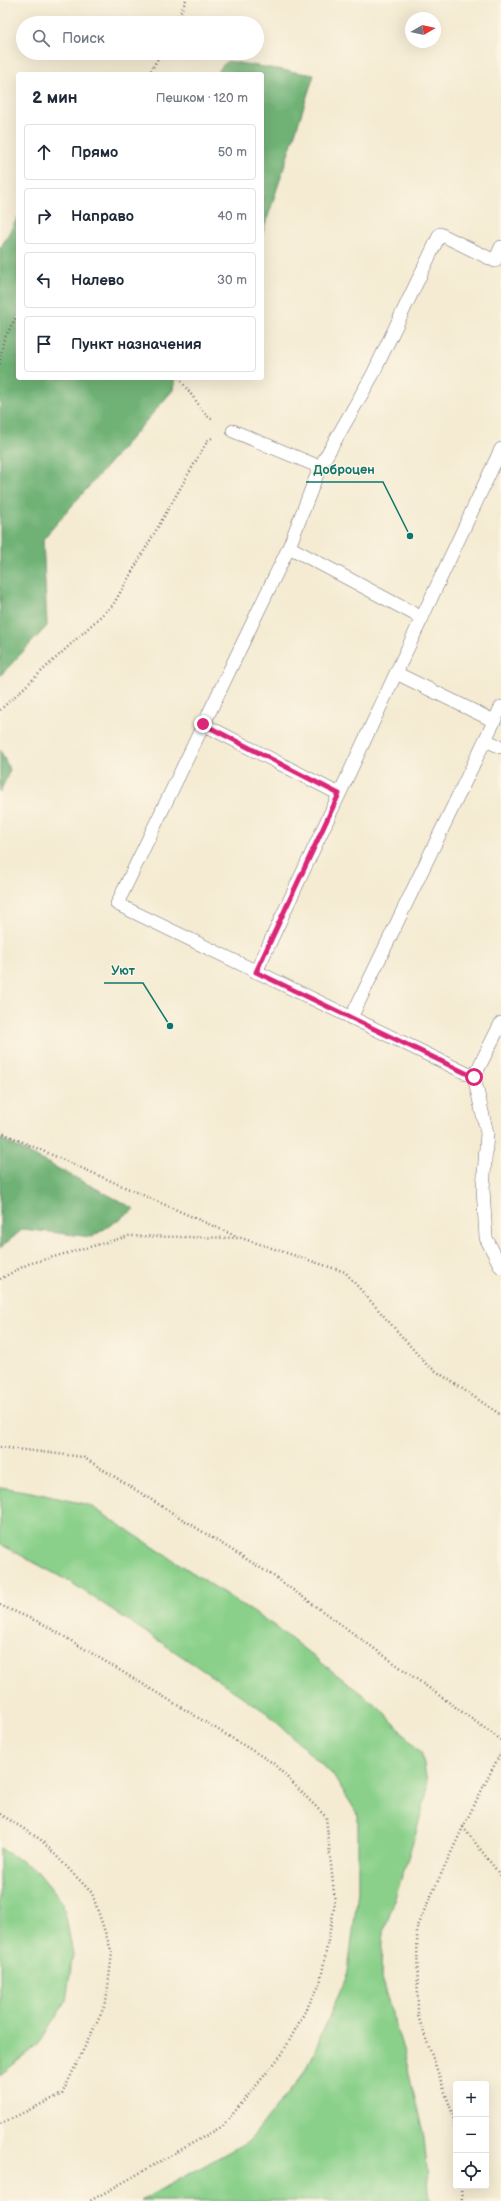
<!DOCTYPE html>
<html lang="ru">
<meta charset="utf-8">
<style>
:root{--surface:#fff;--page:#f6f6f7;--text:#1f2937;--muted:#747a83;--line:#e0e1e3}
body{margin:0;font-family:"Balsamiq Sans",sans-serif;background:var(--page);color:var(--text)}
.controls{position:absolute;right:12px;bottom:12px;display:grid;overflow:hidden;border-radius:4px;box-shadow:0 4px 16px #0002}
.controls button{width:36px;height:36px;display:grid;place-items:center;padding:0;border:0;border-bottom:1px solid var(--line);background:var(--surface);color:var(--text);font:20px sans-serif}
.compass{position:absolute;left:405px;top:12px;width:36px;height:36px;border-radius:50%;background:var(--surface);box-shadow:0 4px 16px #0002;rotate:81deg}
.stop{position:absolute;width:12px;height:12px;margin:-9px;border:3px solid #db2777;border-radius:50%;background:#fff}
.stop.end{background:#db2777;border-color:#fff;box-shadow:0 1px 4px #0008}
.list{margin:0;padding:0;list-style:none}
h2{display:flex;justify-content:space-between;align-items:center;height:52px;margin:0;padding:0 16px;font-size:17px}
h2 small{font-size:13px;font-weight:400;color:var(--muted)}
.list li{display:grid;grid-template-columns:26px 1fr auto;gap:12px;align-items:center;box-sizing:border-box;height:56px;margin:0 8px 8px;padding:0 8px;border:1px solid var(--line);border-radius:4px}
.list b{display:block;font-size:15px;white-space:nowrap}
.list em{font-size:13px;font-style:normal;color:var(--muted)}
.icon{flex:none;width:22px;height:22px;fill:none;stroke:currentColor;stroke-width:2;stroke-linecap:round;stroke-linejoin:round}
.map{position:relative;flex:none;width:501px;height:2201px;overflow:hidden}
.search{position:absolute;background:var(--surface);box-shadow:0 4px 16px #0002;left:16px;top:16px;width:248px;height:44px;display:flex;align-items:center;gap:10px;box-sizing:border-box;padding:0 14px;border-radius:22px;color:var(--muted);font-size:15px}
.panel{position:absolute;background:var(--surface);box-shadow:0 4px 16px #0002;left:16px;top:72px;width:248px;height:308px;border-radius:4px}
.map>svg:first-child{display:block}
.green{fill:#8ad08a;stroke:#567962}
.forest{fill:#6fb276;stroke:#486a58}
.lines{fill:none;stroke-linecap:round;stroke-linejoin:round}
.service-casing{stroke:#6c6870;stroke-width:14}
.path{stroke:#6c6870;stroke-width:2.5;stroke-dasharray:1 3;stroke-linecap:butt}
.service{stroke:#fff;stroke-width:13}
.route{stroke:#db2777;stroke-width:5}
.leader{fill:none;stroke:#0f766e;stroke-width:1.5}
.callout-dot{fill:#0f766e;stroke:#fcf5e5;stroke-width:1.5}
.callout-label{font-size:13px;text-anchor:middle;font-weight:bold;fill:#0f766e;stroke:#fcf5e5;stroke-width:3;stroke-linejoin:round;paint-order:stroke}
</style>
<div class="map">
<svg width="501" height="2201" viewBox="0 0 501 2201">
<rect width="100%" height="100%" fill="#fcf5e5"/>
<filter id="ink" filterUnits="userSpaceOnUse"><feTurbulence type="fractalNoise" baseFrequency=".025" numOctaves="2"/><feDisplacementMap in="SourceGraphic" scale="8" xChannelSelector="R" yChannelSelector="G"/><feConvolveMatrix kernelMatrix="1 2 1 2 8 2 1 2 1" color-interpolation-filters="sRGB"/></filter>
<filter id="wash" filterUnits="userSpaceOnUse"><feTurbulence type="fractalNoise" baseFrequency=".012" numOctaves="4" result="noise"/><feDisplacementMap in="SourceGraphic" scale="16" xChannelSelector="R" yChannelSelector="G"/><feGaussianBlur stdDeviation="0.9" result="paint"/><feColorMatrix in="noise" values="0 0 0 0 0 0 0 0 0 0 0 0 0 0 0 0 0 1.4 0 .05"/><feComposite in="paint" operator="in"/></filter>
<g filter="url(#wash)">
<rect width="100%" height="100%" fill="#f4ebd2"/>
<!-- green -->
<g class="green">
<path d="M0,1487L31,1492L89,1505L273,1625L381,1709L422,1754L428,1788L416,1833L382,1938L381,1978L405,2056L424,2137L430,2201H141L250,2140L307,2069L348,1972L358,1891V1815L334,1776L267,1713L72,1583L0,1544Z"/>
<path d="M0,1848L37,1871L63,1903L73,1954L66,2001L38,2045L0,2075Z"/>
</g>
<!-- forest -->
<g class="forest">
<path d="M227,61L314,75L262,235V74H215Z"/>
<path d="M18,217V378H175L173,390L43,539L47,626L0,676V249Z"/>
<path d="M0,750L10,770L0,792Z"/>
<path d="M0,1138L135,1209L92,1237L23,1229L0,1248Z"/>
</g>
</g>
<g filter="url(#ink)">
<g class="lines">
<!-- service casing -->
<g class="service-casing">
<g id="service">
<path d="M233,431L320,467"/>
<path d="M289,547L422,618"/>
<path d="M396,673L494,721"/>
<path d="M203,724L339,794"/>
<path d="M485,740L501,747"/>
<path d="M256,972L501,449"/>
<path d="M351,1018L501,707"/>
<path d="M501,1023L474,1077L487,1133L483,1189L486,1238L501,1267"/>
<path d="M474,1077L117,904L289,547L320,467L372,376L440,234L495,261L501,247"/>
</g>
</g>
<!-- path -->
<g class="path">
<path d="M176,23L186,0"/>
<path d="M149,74L161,53"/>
<path d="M0,364L3,341L18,314"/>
<path d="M179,378L207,416L213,420"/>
<path d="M0,710L113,605L208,440L212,438"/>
<path d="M0,1132L238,1237"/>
<path d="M0,1279L28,1264L129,1236L241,1238L345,1272L427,1365L501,1415"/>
<path d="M0,1447L83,1457L275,1577L501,1740"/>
<path d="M0,1605L45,1625L273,1763L326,1817L335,1903L320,1984L282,2054L223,2126L90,2201"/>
<path d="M0,1814L40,1839L92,1893L112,1953L106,2003L62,2094L0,2124"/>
<path d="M463,1827L501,1876"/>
<path d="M456,2143L453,2115L418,2016L417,1926L463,1827L501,1752"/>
<path d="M461,2186L462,2201"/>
</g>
<!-- service -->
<use href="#service" class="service"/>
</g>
</g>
<g class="lines" filter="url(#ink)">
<!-- route -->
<path class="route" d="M203,724L339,794L256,972L474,1077"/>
</g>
<!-- callouts -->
<path class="leader" d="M410 536L383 482H306M170 1026L143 983H104"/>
<g class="callout-dot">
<circle cx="410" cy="536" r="4"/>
<circle cx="170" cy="1026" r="4"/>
</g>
<g class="callout-label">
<text x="344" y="474">Доброцен</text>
<text x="123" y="975">Уют</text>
</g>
</svg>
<div class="controls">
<button>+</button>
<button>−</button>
<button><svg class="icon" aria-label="locate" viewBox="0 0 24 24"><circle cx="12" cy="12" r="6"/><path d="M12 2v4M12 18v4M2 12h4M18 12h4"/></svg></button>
</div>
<svg class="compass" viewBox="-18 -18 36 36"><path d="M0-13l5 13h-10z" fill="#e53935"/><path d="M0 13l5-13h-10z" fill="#747a83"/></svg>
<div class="stop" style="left:474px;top:1077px"></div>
<div class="stop end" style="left:203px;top:724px"></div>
<div class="search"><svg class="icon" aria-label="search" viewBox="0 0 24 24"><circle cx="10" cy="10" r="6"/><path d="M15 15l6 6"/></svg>Поиск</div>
<section class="panel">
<h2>2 мин<small>Пешком · 120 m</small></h2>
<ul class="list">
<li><svg class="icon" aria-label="ahead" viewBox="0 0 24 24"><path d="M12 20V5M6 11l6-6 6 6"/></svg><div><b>Прямо</b></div><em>50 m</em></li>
<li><svg class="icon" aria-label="right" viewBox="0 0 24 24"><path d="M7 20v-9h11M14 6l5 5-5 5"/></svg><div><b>Направо</b></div><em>40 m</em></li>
<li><svg class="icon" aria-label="left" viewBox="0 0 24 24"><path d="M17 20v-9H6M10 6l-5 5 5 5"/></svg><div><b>Налево</b></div><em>30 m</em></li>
<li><svg class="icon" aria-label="arrive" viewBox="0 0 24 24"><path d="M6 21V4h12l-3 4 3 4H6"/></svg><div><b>Пункт назначения</b></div></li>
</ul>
</section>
</div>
